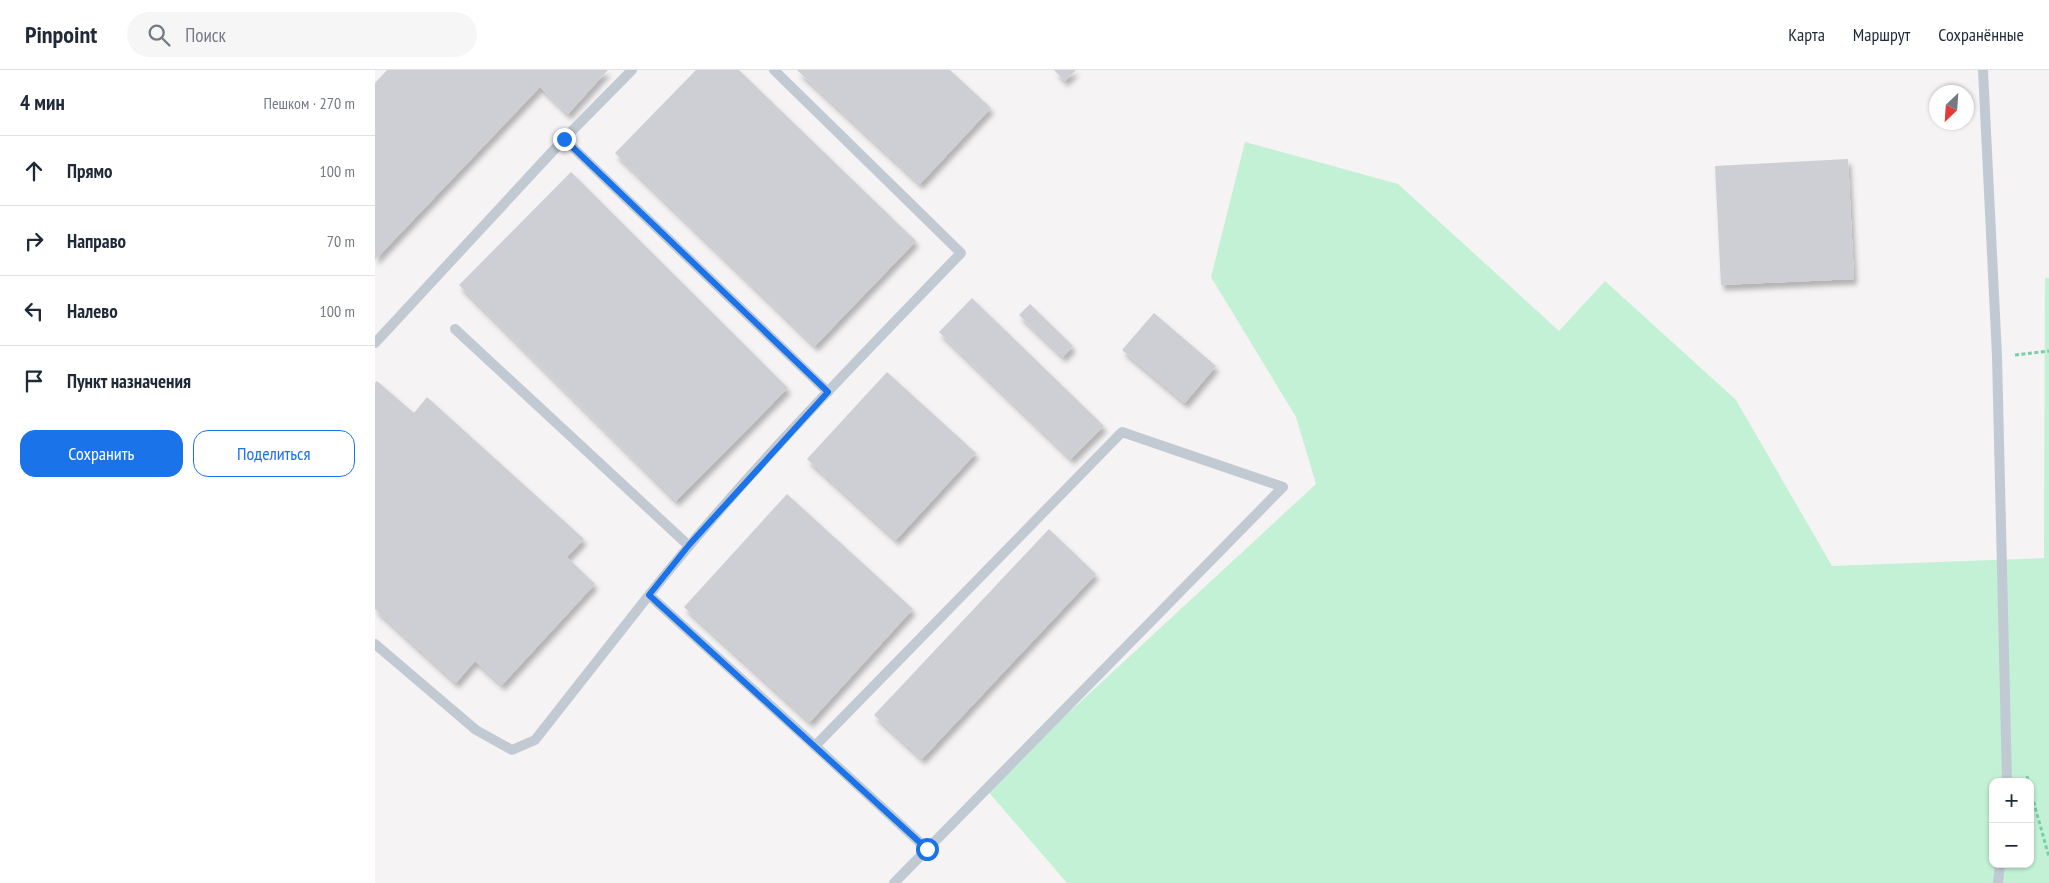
<!DOCTYPE html>
<html lang="ru">
<meta charset="utf-8">
<style>
:root{--surface:#fff;--page:#f6f6f7;--text:#1f2937;--muted:#747a83;--line:#e0e1e3;--accent:#1a73e8}
body{margin:0;font-family:"PT Sans Narrow",sans-serif;background:var(--page);color:var(--text)}
.controls{position:absolute;right:15px;bottom:15px;display:grid;overflow:hidden;border-radius:10px;box-shadow:0 1px 4px #0004}
.controls button{width:45px;height:45px;display:grid;place-items:center;padding:0;border:0;border-bottom:1px solid var(--line);background:var(--surface);color:var(--text);font:25px sans-serif}
.compass{position:absolute;left:1554px;top:15px;width:45px;height:45px;border-radius:50%;background:var(--surface);box-shadow:0 1px 4px #0004;rotate:205deg}
.stop{position:absolute;width:15px;height:15px;margin:-11px;border:4px solid #1a73e8;border-radius:50%;background:#fff}
.stop.end{background:#1a73e8;border-color:#fff;box-shadow:0 1px 5px #0008}
.list{margin:0;padding:0;list-style:none}
h2{display:flex;justify-content:space-between;align-items:center;height:65px;margin:0;padding:0 20px;font-size:21px}
h2 small{font-size:16px;font-weight:400;color:var(--muted)}
.list li{display:grid;grid-template-columns:32px 1fr auto;gap:15px;align-items:center;box-sizing:border-box;height:70px;padding:0 20px;border-top:1px solid var(--line)}
.list b{display:block;font-size:19px;white-space:nowrap}
.list em{font-size:16px;font-style:normal;color:var(--muted)}
.actions{display:flex;gap:10px;padding:15px 20px}
.actions a{flex:1;padding:11px 0;border:1px solid var(--accent);border-radius:15px;text-align:center;font-size:18px;color:var(--accent)}
.actions .main{background:var(--accent);color:#fff}
.icon{flex:none;width:28px;height:28px;fill:none;stroke:currentColor;stroke-width:2;stroke-linecap:round;stroke-linejoin:round}
.map{position:relative;flex:none;width:1674px;height:813px;overflow:hidden}
header{display:flex;align-items:center;gap:30px;box-sizing:border-box;height:70px;padding:0 25px;background:var(--surface);border-bottom:1px solid var(--line)}
header strong{font-size:24px}
nav{display:flex;gap:28px;margin-inline-start:auto;font-size:18px}
.search{width:350px;height:45px;background:var(--page);display:flex;align-items:center;gap:12px;box-sizing:border-box;padding:0 18px;border-radius:28px;color:var(--muted);font-size:19px}
main{display:flex}
aside{flex:1;background:var(--surface)}
.map>svg:first-child{display:block}
.green{fill:#c3f1d5;fill-rule:evenodd}
.building{fill:#cdcfd5;filter:url(#shadow)}
.lines{fill:none;stroke-linecap:round;stroke-linejoin:round}
.path{stroke:#7ad0a6;stroke-width:3;stroke-dasharray:4 2.5;stroke-linecap:butt}
.lane{stroke:#c1cad2;stroke-width:10}
.route{stroke:#1a73e8;stroke-width:6}
</style>
<header>
<strong>Pinpoint</strong>
<div class="search"><svg class="icon" aria-label="search" viewBox="0 0 24 24"><circle cx="10" cy="10" r="6"/><path d="M15 15l6 6"/></svg>Поиск</div>
<nav><a>Карта</a><a>Маршрут</a><a>Сохранённые</a></nav>
</header>
<main>
<aside>
<h2>4 мин<small>Пешком · 270 m</small></h2>
<ul class="list">
<li><svg class="icon" aria-label="ahead" viewBox="0 0 24 24"><path d="M12 20V5M6 11l6-6 6 6"/></svg><div><b>Прямо</b></div><em>100 m</em></li>
<li><svg class="icon" aria-label="right" viewBox="0 0 24 24"><path d="M7 20v-9h11M14 6l5 5-5 5"/></svg><div><b>Направо</b></div><em>70 m</em></li>
<li><svg class="icon" aria-label="left" viewBox="0 0 24 24"><path d="M17 20v-9H6M10 6l-5 5 5 5"/></svg><div><b>Налево</b></div><em>100 m</em></li>
<li><svg class="icon" aria-label="arrive" viewBox="0 0 24 24"><path d="M6 21V4h12l-3 4 3 4H6"/></svg><div><b>Пункт назначения</b></div></li>
</ul>
<div class="actions"><a class="main">Сохранить</a><a>Поделиться</a></div>
</aside>
<div class="map">
<svg width="1674" height="813" viewBox="0 0 1674 813">
<defs>
<filter id="shadow"><feDropShadow dx="3" dy="5.5" stdDeviation="2.5" flood-color="#0004"/></filter>
</defs>
<rect width="100%" height="100%" fill="#f5f3f3"/>
<!-- green -->
<path class="green" d="M870,72L1023,114L1184,261L1230,211L1361,330L1457,496L1669,488L1670,208H1674V813H692L611,719L941,414L921,347L836,207ZM1618,712H1655V794H1618Z"/>
<!-- building -->
<g class="building">
<path d="M12,0H233L193,44L165,17L0,190V13Z"/>
<path d="M321,0H364L541,171L440,276L240,83Z"/>
<path d="M422,0H575L616,38L545,114Z"/>
<path d="M679,0H701L690,11Z"/>
<path d="M1473,89L1479,209L1346,215L1340,96Z"/>
<path d="M196,102L413,318L301,431L84,215Z"/>
<path d="M597,228L729,356L696,389L564,262Z"/>
<path d="M655,234L698,276L688,287L644,245Z"/>
<path d="M779,243L841,296L810,333L747,280Z"/>
<path d="M512,302L601,383L521,470L432,389Z"/>
<path d="M2,311L39,343L52,327L209,469L192,487L220,514L127,615L100,591L81,613L0,539V313Z"/>
<path d="M412,424L538,539L435,652L309,537Z"/>
<path d="M674,459L721,504L547,689L499,645Z"/>
</g>
<g class="lines">
<!-- path -->
<g class="path">
<path d="M1640,285L1674,281"/>
<path d="M1652,706L1653,712"/>
<path d="M1655,719L1674,787"/>
</g>
<!-- lane -->
<g class="lane">
<path d="M399,0L586,183C479,294 370,404 274,525L440,676L747,362L908,417L519,813"/>
<path d="M1608,0L1622,286L1632,712"/>
<path d="M189,69L453,322"/>
<path d="M80,259L313,475"/>
<path d="M0,273L189,69L257,0"/>
<path d="M0,574L101,660L137,680L160,670L274,525"/>
<path d="M440,676L552,779"/>
<path d="M1623,813L1625,794"/>
</g>
</g>
<g class="lines">
<!-- route -->
<path class="route" d="M189,69L453,322L314,475L274,525L552,779"/>
</g>
</svg>
<div class="controls">
<button>+</button>
<button>−</button>
</div>
<svg class="compass" viewBox="-18 -18 36 36"><path d="M0-13l5 13h-10z" fill="#e53935"/><path d="M0 13l5-13h-10z" fill="#747a83"/></svg>
<div class="stop" style="left:552px;top:779px"></div>
<div class="stop end" style="left:189px;top:69px"></div>
</div>
</main>
